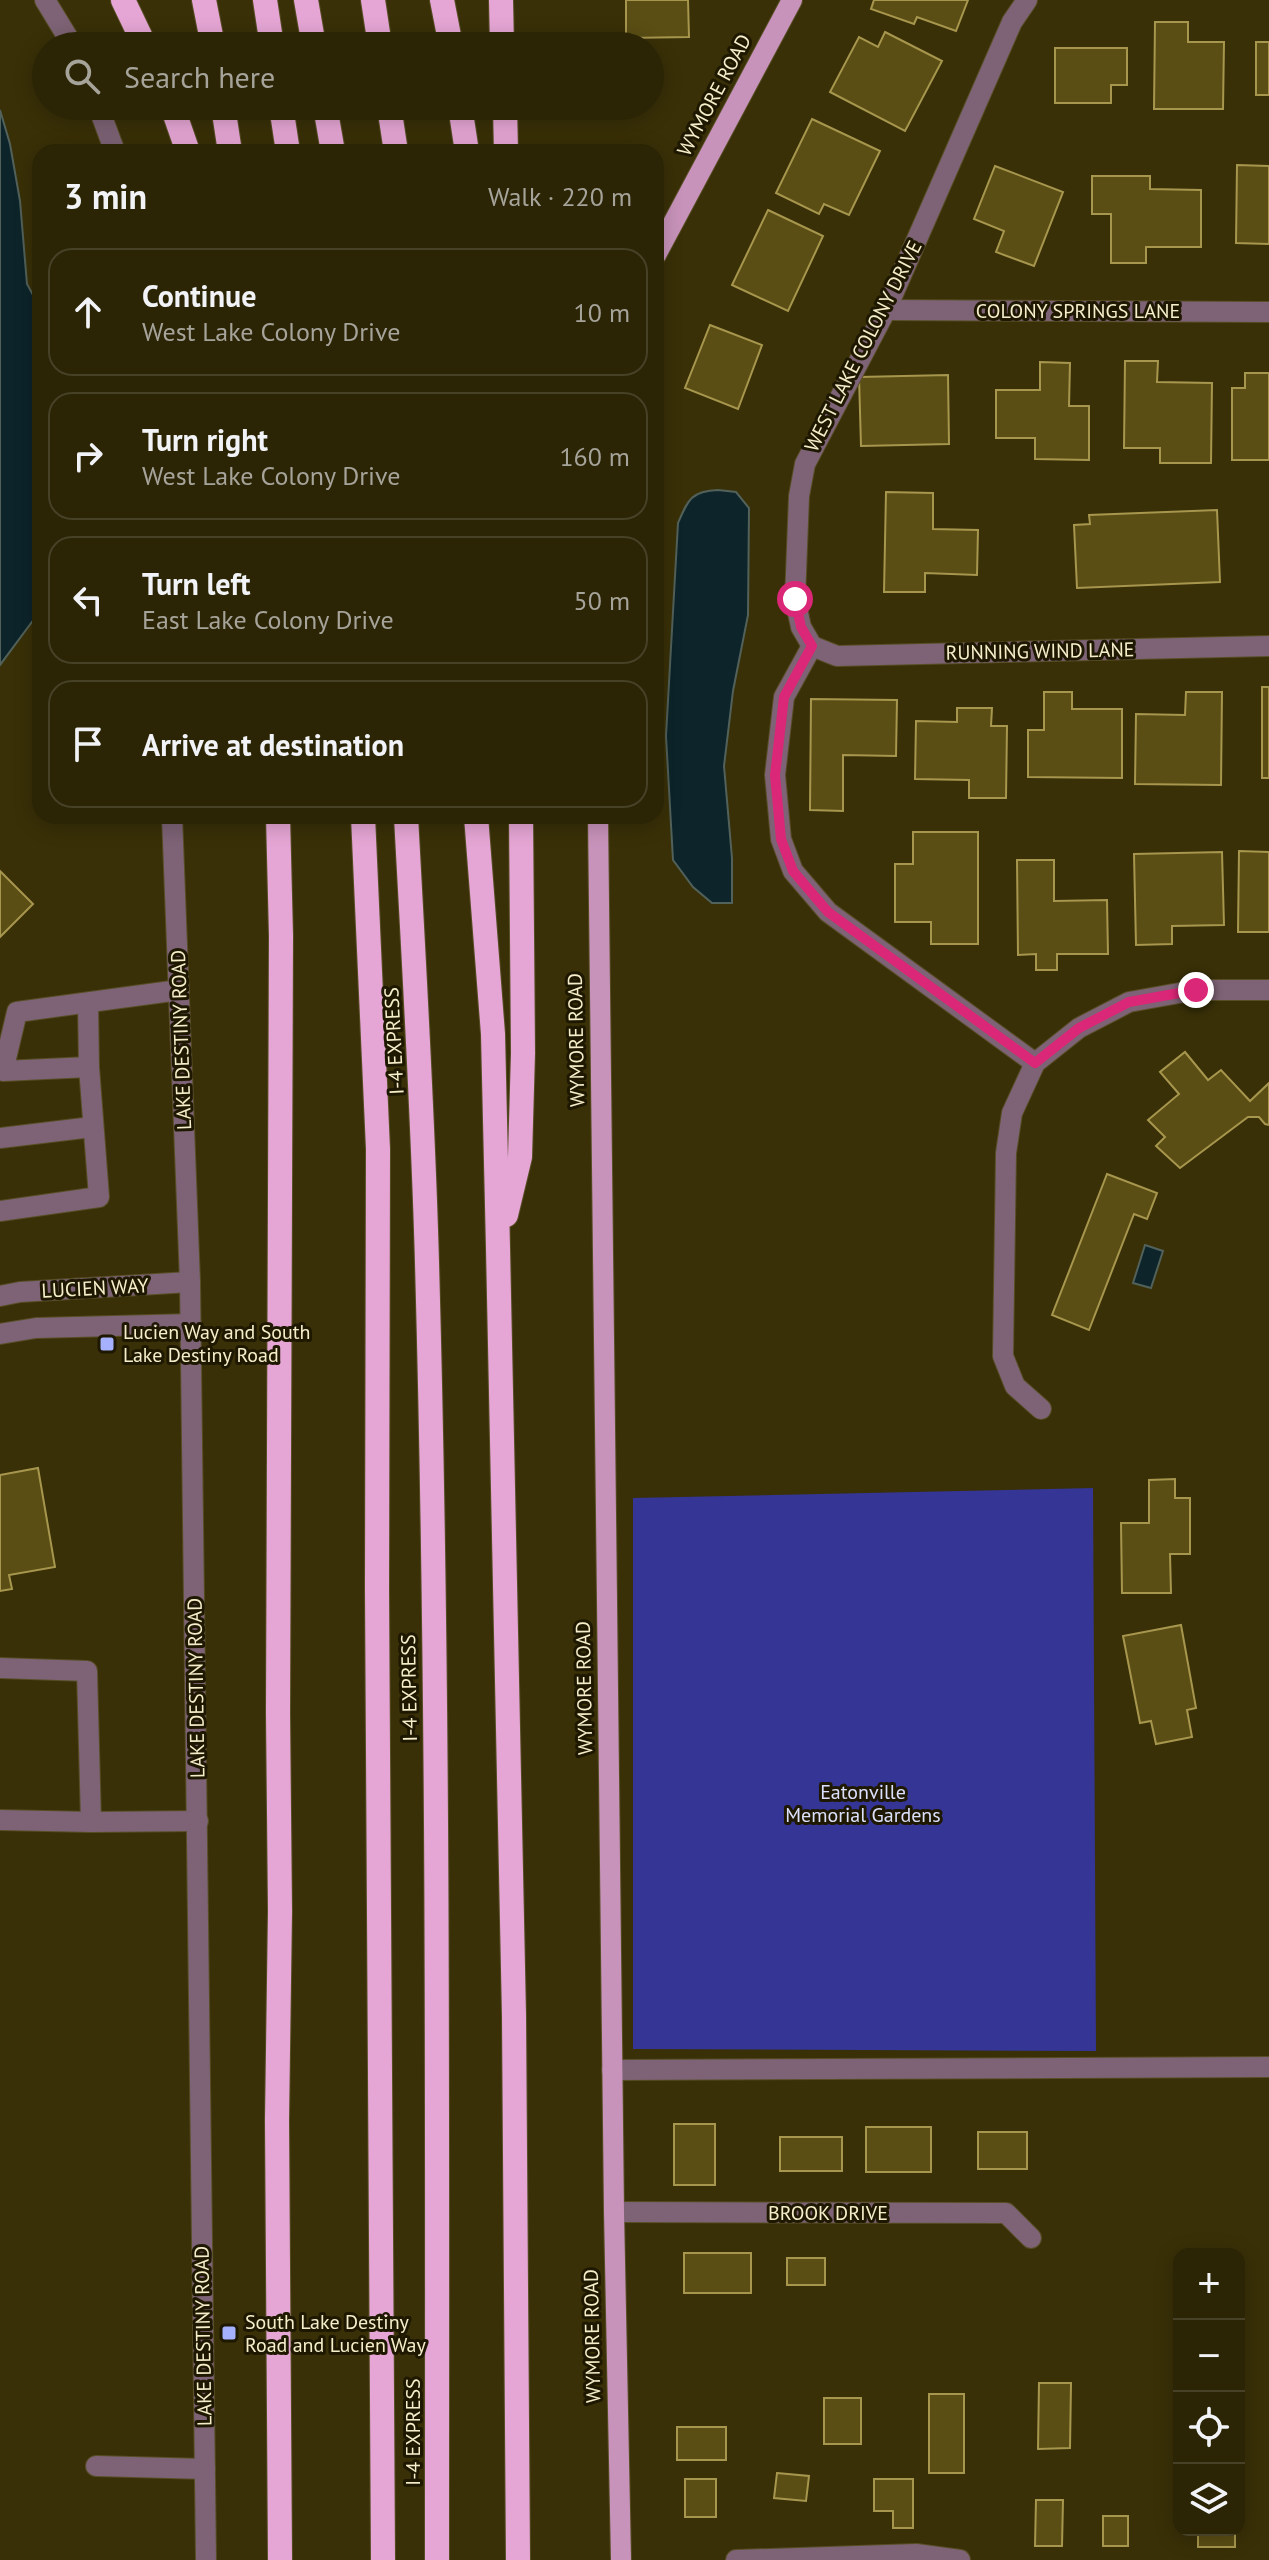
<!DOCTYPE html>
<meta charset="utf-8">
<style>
:root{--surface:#2b2405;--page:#332c0f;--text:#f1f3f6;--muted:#a6a49a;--line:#474127}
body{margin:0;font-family:"PT Sans",sans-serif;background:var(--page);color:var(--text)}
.controls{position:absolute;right:24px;bottom:24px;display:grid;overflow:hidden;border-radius:16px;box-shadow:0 4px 20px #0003}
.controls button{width:72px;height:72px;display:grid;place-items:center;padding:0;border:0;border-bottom:2px solid var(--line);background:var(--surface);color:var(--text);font:40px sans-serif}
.stop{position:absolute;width:24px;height:24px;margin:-18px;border:6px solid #db2777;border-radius:50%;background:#fff}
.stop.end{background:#db2777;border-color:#fff;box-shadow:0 2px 8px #0008}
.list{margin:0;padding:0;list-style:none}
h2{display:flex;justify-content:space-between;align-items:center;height:104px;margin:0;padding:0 32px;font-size:34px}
h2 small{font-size:26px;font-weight:400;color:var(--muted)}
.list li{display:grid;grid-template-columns:52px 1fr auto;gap:24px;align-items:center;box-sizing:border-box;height:128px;margin:0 16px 16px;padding:0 16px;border:2px solid var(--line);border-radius:24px}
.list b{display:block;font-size:30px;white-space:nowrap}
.list p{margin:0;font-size:26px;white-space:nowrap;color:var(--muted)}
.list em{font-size:26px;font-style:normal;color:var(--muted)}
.icon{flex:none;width:44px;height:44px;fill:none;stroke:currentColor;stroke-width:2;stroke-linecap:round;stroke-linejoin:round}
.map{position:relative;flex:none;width:1269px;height:2560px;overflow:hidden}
.search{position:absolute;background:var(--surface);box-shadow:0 4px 20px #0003;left:32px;top:32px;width:632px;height:88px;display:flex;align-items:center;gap:20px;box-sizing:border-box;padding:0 28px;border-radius:44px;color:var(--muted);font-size:30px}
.panel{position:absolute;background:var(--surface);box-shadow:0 4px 20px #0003;left:32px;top:144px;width:632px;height:680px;border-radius:24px}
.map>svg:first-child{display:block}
.green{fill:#343595}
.water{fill:#0c242a;stroke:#52615a;stroke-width:2}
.building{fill:#5a4e14;stroke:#a7964d;stroke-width:2}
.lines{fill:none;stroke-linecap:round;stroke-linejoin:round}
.minor-casing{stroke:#574e26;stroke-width:22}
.major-casing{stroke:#574e26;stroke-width:22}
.highway-casing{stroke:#574e26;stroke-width:26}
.minor{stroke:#7d6375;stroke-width:20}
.major{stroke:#c893ba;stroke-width:20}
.highway{stroke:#e6a6d5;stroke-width:24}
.route{stroke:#db2777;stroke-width:10}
.poi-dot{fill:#a5b1fc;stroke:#1f1800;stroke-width:3}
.labels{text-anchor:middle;stroke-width:6;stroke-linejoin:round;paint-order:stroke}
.street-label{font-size:20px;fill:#f6eeca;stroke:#1f1800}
.poi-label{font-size:20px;fill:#f6eeca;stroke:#1f1800;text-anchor:start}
.park-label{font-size:20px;fill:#dbe0fc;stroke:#1f1800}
</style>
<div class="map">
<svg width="1269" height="2560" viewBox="0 0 1269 2560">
<rect width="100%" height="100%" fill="#393007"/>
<!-- green -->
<path class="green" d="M1093,1488L1096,2051L633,2049V1498Z"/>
<!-- water -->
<g class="water">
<path d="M0,110L10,144L20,201L27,284L33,295L40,316V611L0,665Z"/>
<path d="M718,490L736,492L749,508L748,615L733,691L724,766L732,858V903H712L693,887L673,860L666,736L678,523C688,500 691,491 718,490Z"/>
<path d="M1145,1245L1163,1251L1151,1288L1133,1283Z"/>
</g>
<!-- building -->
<g class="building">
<path d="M626,0H688L689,37L626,38Z"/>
<path d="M874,0H968L956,31L917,17L914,24L871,9Z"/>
<path d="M1155,22H1188V42H1224L1223,109H1154Z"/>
<path d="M885,32L942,61L905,131L830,92L859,37L878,47Z"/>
<rect x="1256" y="42" width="13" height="53"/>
<path d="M1055,48H1127V85H1111V103H1055Z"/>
<path d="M812,119L880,151L849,215L824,204L819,214L776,193Z"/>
<path d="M1237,165L1269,166V244L1236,243Z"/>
<path d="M995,166L1063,192L1034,266L996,252L1004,231L974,219Z"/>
<path d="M1092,176H1150V189L1201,190V247H1146V263H1111V214H1092Z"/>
<path d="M768,210L823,236L788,311L732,285Z"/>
<path d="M710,325L762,345L738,409L685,388Z"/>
<path d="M1125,361H1158L1157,382L1212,383L1211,463H1160V448H1124Z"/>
<path d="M1040,362L1070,363L1069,406H1089V460L1035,459V438H996V390H1040Z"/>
<path d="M1245,373H1269V460H1232V388H1245Z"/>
<path d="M948,375L949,444L861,446L859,377Z"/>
<path d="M886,492L933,493V529L978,530L977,575L925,573V592H884Z"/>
<path d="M1217,510L1220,582L1077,588L1074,525L1090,524L1089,515Z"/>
<rect x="1262" y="687" width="7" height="91"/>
<path d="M1044,692H1072V709H1122V778L1028,777V730H1044Z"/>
<path d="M1186,692H1222L1221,785L1135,784L1136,714L1185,715Z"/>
<path d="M811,699L897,700L896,756L843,755V811L810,810Z"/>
<path d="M957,708H992L991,726H1007L1006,798H969V780L915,779L916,721L957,722Z"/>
<path d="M913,832H978V944H931V922H895V864H913Z"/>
<path d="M1239,851L1269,852V932H1238Z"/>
<path d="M1222,852L1224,925L1172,926V944L1136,945L1134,854Z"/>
<path d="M1017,860H1054V901L1107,900L1108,954H1057V970H1036V954L1018,955Z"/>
<path d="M0,871L33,904L0,937Z"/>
<path d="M1185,1052L1208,1080L1221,1070L1250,1101L1269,1083V1125L1265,1124L1259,1117H1248L1180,1168L1156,1146L1165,1137L1148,1120L1179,1094L1160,1072Z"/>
<path d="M1107,1174L1157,1193L1147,1219L1134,1214L1089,1330L1052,1315Z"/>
<path d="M38,1468L55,1567L9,1575L12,1589L0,1591V1475Z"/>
<path d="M1175,1479V1498H1190V1554H1170L1171,1593H1122L1121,1523H1149V1480Z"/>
<path d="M1181,1625L1196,1708L1187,1710L1192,1737L1156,1744L1151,1721L1140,1723L1123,1636Z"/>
<rect x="674" y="2124" width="41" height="61"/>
<rect x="866" y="2127" width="65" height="45"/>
<rect x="978" y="2132" width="49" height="37"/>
<rect x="780" y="2137" width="62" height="34"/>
<rect x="684" y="2253" width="67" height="40"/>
<rect x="787" y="2258" width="38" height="27"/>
<path d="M1039,2383H1071L1070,2448L1038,2449Z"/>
<rect x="929" y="2394" width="35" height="79"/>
<rect x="824" y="2398" width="37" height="46"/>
<rect x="677" y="2427" width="49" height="33"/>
<path d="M777,2473L809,2476L806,2501L774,2498Z"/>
<rect x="685" y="2479" width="31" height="38"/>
<path d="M874,2479H913V2528H893V2511H874Z"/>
<path d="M1036,2500H1063L1062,2546H1035Z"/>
<rect x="1103" y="2516" width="25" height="30"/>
<rect x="1198" y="2530" width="37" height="17"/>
</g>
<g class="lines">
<!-- minor casing -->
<g class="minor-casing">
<g id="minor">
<path d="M45,0L73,46"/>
<path d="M98,106L115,152"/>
<path d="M886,310L1269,312"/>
<path d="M812,646L801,627L795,599L799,496L805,464L886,310L1012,22L1027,0"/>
<path d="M812,646L784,697L775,775L781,839L793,871L828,912L1035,1063"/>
<path d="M812,646L837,656L1269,646"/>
<path d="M172,816L190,1282L206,2560"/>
<path d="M88,1003L89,1067"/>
<path d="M0,1138L92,1127"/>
<path d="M0,1211L99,1197L89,1067L3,1071L17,1012L179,990"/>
<path d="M0,1296L20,1292L190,1282"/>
<path d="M0,1334L36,1328L191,1324"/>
<path d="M1041,1409L1015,1386L1003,1356L1006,1153L1012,1113L1035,1063L1079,1028L1129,1002L1196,990H1269"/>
<path d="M0,1668L87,1671L91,1822L198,1821"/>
<path d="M0,1820L91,1822"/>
<path d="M612,2070L1269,2067"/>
<path d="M614,2212L1006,2213L1031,2238"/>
<path d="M96,2466L205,2469"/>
<path d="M736,2560L916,2554L960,2560"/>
</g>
</g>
<!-- major casing -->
<g class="major-casing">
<g id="major">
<path d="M656,255L792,0"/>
<path d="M598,816L614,2212L621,2560"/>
</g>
</g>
<!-- highway casing -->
<g class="highway-casing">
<g id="highway">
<path d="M123,0L145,46"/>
<path d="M204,0L213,46"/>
<path d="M265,0L272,46"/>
<path d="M306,0L314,46"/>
<path d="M373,0L380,46"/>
<path d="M442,0L451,46"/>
<path d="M501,0L502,46"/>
<path d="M172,106L188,152"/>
<path d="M223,106L230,152"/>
<path d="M281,106L288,152"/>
<path d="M325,106L333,152"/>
<path d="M389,106L396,152"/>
<path d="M460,106L467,152"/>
<path d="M505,106L506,152"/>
<path d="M278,816L281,936L278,1713L280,1911L277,2120L280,2560"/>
<path d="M363,816L378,1149L377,1589L383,2560"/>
<path d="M406,816C414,965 423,1114 427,1263C439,1695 437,2128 437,2560"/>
<path d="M476,816L493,1034L498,1248L514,2016L518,2560"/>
<path d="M506,1215L520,1157L523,1053L521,816"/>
</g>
</g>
<!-- minor -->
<use href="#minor" class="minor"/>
<!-- major -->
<use href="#major" class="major"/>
<!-- highway -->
<use href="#highway" class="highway"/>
</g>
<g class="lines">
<!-- route -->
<path class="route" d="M795,599L801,627L812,646L784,697L775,775L781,839L793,871L828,912L1035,1063L1079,1028L1129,1002L1196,990"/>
</g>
<!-- markers -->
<g class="poi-dot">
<rect x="99" y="1336" width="16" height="16" rx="4"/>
<rect x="221" y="2325" width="16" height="16" rx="4"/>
</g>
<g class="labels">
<!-- street labels -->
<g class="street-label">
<text transform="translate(714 95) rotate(-62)" y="7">WYMORE ROAD</text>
<text x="1078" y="318">COLONY SPRINGS LANE</text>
<text transform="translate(863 346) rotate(-63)" y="7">WEST LAKE COLONY DRIVE</text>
<text transform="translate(1040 651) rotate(-1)" y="7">RUNNING WIND LANE</text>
<text transform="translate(181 1040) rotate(-92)" y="7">LAKE DESTINY ROAD</text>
<text transform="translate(576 1040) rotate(-91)" y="7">WYMORE ROAD</text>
<text transform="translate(394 1041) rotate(-93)" y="7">I-4 EXPRESS</text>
<text transform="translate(95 1288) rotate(-3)" y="7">LUCIEN WAY</text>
<text transform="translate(196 1688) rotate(-91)" y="7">LAKE DESTINY ROAD</text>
<text transform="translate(409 1688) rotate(-91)" y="7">I-4 EXPRESS</text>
<text transform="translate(584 1688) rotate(-91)" y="7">WYMORE ROAD</text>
<text x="828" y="2220">BROOK DRIVE</text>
<text transform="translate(203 2336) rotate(-91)" y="7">LAKE DESTINY ROAD</text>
<text transform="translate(592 2336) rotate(-91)" y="7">WYMORE ROAD</text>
<text transform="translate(413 2432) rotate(-90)" y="7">I-4 EXPRESS</text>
</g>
<!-- poi labels -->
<g class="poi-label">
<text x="123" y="1339">Lucien Way and South<tspan x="123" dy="23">Lake Destiny Road</tspan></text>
<text x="245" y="2329">South Lake Destiny<tspan x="245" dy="23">Road and Lucien Way</tspan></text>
</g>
<!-- park labels -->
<g class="park-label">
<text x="863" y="1799">Eatonville<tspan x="863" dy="23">Memorial Gardens</tspan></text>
</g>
</g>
</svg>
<div class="controls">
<button>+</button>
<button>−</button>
<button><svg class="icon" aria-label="locate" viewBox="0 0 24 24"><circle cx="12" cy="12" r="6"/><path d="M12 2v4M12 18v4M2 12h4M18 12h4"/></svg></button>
<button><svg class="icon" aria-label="layers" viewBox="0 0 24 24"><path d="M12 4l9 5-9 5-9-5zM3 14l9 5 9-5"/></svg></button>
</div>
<div class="stop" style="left:795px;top:599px"></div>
<div class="stop end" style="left:1196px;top:990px"></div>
<div class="search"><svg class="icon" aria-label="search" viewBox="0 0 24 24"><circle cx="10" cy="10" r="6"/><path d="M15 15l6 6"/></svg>Search here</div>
<section class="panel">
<h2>3 min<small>Walk · 220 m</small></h2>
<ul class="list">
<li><svg class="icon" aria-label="ahead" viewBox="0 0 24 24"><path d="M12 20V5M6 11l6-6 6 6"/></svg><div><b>Continue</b><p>West Lake Colony Drive</p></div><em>10 m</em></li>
<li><svg class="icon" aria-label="right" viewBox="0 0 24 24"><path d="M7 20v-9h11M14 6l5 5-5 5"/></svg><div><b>Turn right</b><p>West Lake Colony Drive</p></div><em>160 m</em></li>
<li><svg class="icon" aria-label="left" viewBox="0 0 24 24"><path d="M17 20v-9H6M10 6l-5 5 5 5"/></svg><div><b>Turn left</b><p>East Lake Colony Drive</p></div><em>50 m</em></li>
<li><svg class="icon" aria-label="arrive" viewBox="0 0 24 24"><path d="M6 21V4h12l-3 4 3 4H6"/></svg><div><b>Arrive at destination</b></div></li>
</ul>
</section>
</div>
